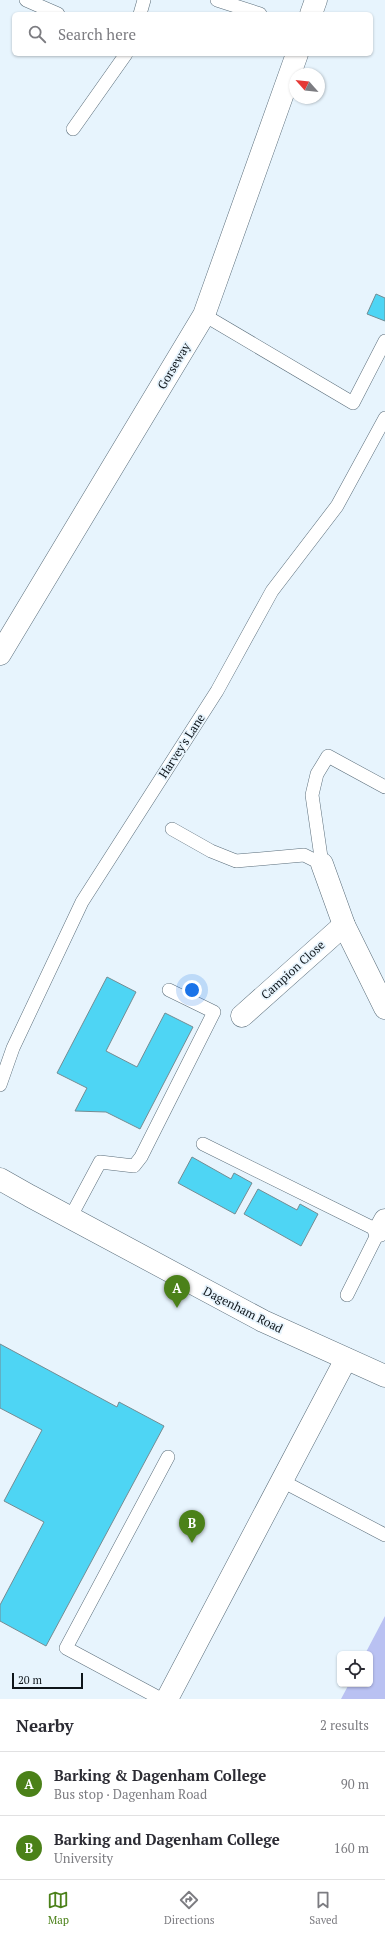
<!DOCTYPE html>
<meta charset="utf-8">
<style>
:root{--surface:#fff;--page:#f2f2f3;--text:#2b2b33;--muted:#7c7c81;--line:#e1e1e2;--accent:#4b8119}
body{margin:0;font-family:"PT Serif",serif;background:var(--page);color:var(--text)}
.controls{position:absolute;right:12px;bottom:12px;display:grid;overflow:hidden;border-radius:6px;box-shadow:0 1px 3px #0004}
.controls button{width:36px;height:36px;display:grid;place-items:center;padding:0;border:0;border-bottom:1px solid var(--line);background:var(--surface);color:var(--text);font:20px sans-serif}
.compass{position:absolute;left:289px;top:68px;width:36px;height:36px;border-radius:50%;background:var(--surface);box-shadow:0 1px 3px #0004;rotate:297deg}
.scale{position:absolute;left:12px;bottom:10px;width:71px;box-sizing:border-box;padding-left:4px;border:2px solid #0e151a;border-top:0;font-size:11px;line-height:14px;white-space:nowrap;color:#0e151a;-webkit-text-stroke:3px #e7f4fd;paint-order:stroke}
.you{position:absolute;left:192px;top:990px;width:14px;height:14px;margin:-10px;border:3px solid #fff;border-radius:50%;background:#1a73e8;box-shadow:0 0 0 6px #1a73e833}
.badge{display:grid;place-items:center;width:26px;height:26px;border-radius:50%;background:var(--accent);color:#fff;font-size:13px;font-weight:700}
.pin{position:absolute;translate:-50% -33px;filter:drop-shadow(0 1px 2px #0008)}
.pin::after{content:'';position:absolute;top:21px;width:14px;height:12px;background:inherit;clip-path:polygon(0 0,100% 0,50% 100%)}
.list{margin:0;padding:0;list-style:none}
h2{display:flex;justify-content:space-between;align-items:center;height:52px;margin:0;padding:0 16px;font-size:17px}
h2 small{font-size:13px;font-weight:400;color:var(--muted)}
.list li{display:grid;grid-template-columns:26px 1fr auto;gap:12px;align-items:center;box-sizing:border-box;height:64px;padding:0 16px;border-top:1px solid var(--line)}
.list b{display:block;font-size:15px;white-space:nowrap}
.list p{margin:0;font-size:13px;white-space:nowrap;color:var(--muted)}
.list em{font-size:13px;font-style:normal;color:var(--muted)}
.icon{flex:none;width:22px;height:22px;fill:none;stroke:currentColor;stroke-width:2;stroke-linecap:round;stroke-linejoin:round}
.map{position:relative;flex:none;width:385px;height:1699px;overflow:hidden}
.search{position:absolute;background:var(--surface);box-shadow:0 1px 3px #0004;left:12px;right:12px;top:12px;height:44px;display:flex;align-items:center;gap:10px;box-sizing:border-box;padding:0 14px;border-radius:6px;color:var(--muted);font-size:15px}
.sheet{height:180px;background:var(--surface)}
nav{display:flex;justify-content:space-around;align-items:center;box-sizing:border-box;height:56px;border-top:1px solid var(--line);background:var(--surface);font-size:11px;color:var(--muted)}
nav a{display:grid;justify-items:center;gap:2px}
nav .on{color:var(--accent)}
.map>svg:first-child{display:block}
.green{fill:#b9c1f2}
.building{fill:#4ed5f4;stroke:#738c93}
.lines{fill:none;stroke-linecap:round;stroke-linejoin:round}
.lane-casing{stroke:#5a6d7a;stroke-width:14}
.street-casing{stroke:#5a6d7a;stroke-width:23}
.secondary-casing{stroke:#5a6d7a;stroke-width:23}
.lane{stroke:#fff;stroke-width:13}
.street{stroke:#fff;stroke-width:22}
.secondary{stroke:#fff;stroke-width:22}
.labels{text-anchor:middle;stroke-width:3.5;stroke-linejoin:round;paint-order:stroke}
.street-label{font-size:12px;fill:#0e151a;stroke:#e7f4fd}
</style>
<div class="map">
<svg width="385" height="1699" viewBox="0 0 385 1699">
<rect width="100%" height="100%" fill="#e7f4fd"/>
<!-- green -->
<path class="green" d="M385,1616V1699H341L349,1684H370V1654H365Z"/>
<!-- building -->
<g class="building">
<path d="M376,294L385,298V321L367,314Z"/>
<path d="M107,977L136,992L106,1051L137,1067L165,1013L193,1027L140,1129L106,1112L75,1111L87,1088L57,1073Z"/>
<path d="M192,1157L231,1179L234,1173L252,1183L235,1214L178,1183Z"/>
<path d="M258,1189L297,1210L300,1204L318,1214L301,1246L244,1214Z"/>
<path d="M0,1344L117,1407L119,1402L164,1426L46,1646L0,1621V1605L44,1522L4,1501L42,1430L0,1408Z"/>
</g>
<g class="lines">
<!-- lane casing -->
<g class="lane-casing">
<g id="lane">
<path d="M26,0L58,14"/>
<path d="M217,0L260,14"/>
<path d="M140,14L144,0"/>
<path d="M73,129L126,54"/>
<path d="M204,315L353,403L385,341"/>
<path d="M172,829L211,851L236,861L304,855L322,864"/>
<path d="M322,864L312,795L317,774L328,756L385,787"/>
<path d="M0,1085L13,1048L82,902L217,691L272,591L337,506L385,418"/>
<path d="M203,1144L379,1231L347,1295"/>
<path d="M70,1218L100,1162L134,1166L141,1157L214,1012L169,990"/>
<path d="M282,1481L385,1535"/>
<path d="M161,1699L66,1648L168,1457"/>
</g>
</g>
<!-- street casing -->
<g class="street-casing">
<g id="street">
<path d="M311,14L316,0"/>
<path d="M0,654L204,315L297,54"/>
<path d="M322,864L344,925L385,1008"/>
<path d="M242,1016L344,925"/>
<path d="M379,1231L385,1220"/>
<path d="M167,1699L346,1359"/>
</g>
</g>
<!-- secondary casing -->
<g class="secondary-casing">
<path id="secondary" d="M0,1179L30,1196L263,1321L385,1376"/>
</g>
<!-- lane -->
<use href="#lane" class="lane"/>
<!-- street -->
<use href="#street" class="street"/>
<!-- secondary -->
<use href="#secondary" class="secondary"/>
</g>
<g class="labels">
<!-- street labels -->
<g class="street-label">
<text transform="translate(174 366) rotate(-59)" y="4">Gorseway</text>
<text transform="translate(182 746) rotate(-57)" y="4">Harvey's Lane</text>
<text transform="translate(293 970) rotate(-42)" y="4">Campion Close</text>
<text transform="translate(243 1310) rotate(27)" y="4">Dagenham Road</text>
</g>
</g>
</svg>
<div class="controls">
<button><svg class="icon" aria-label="locate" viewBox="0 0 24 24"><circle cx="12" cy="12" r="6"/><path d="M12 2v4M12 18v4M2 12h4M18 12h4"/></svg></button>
</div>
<svg class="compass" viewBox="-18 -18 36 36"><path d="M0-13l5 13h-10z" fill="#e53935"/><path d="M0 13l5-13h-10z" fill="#7c7c81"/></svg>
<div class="scale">20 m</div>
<div class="you"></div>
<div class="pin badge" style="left:177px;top:1308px">A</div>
<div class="pin badge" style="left:192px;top:1543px">B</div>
<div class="search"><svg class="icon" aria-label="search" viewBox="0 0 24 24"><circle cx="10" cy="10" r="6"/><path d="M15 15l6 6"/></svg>Search here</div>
</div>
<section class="sheet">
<h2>Nearby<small>2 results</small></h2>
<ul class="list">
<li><span class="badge">A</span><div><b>Barking &amp; Dagenham College</b><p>Bus stop · Dagenham Road</p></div><em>90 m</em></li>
<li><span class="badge">B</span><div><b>Barking and Dagenham College</b><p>University</p></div><em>160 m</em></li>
</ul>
</section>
<nav>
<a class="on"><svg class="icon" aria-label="map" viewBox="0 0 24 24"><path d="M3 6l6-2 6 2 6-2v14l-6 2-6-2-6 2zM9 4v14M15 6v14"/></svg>Map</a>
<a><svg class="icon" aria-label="directions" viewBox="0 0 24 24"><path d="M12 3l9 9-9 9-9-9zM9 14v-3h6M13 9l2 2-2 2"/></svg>Directions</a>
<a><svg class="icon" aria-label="saved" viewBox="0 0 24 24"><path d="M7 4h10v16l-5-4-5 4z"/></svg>Saved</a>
</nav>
